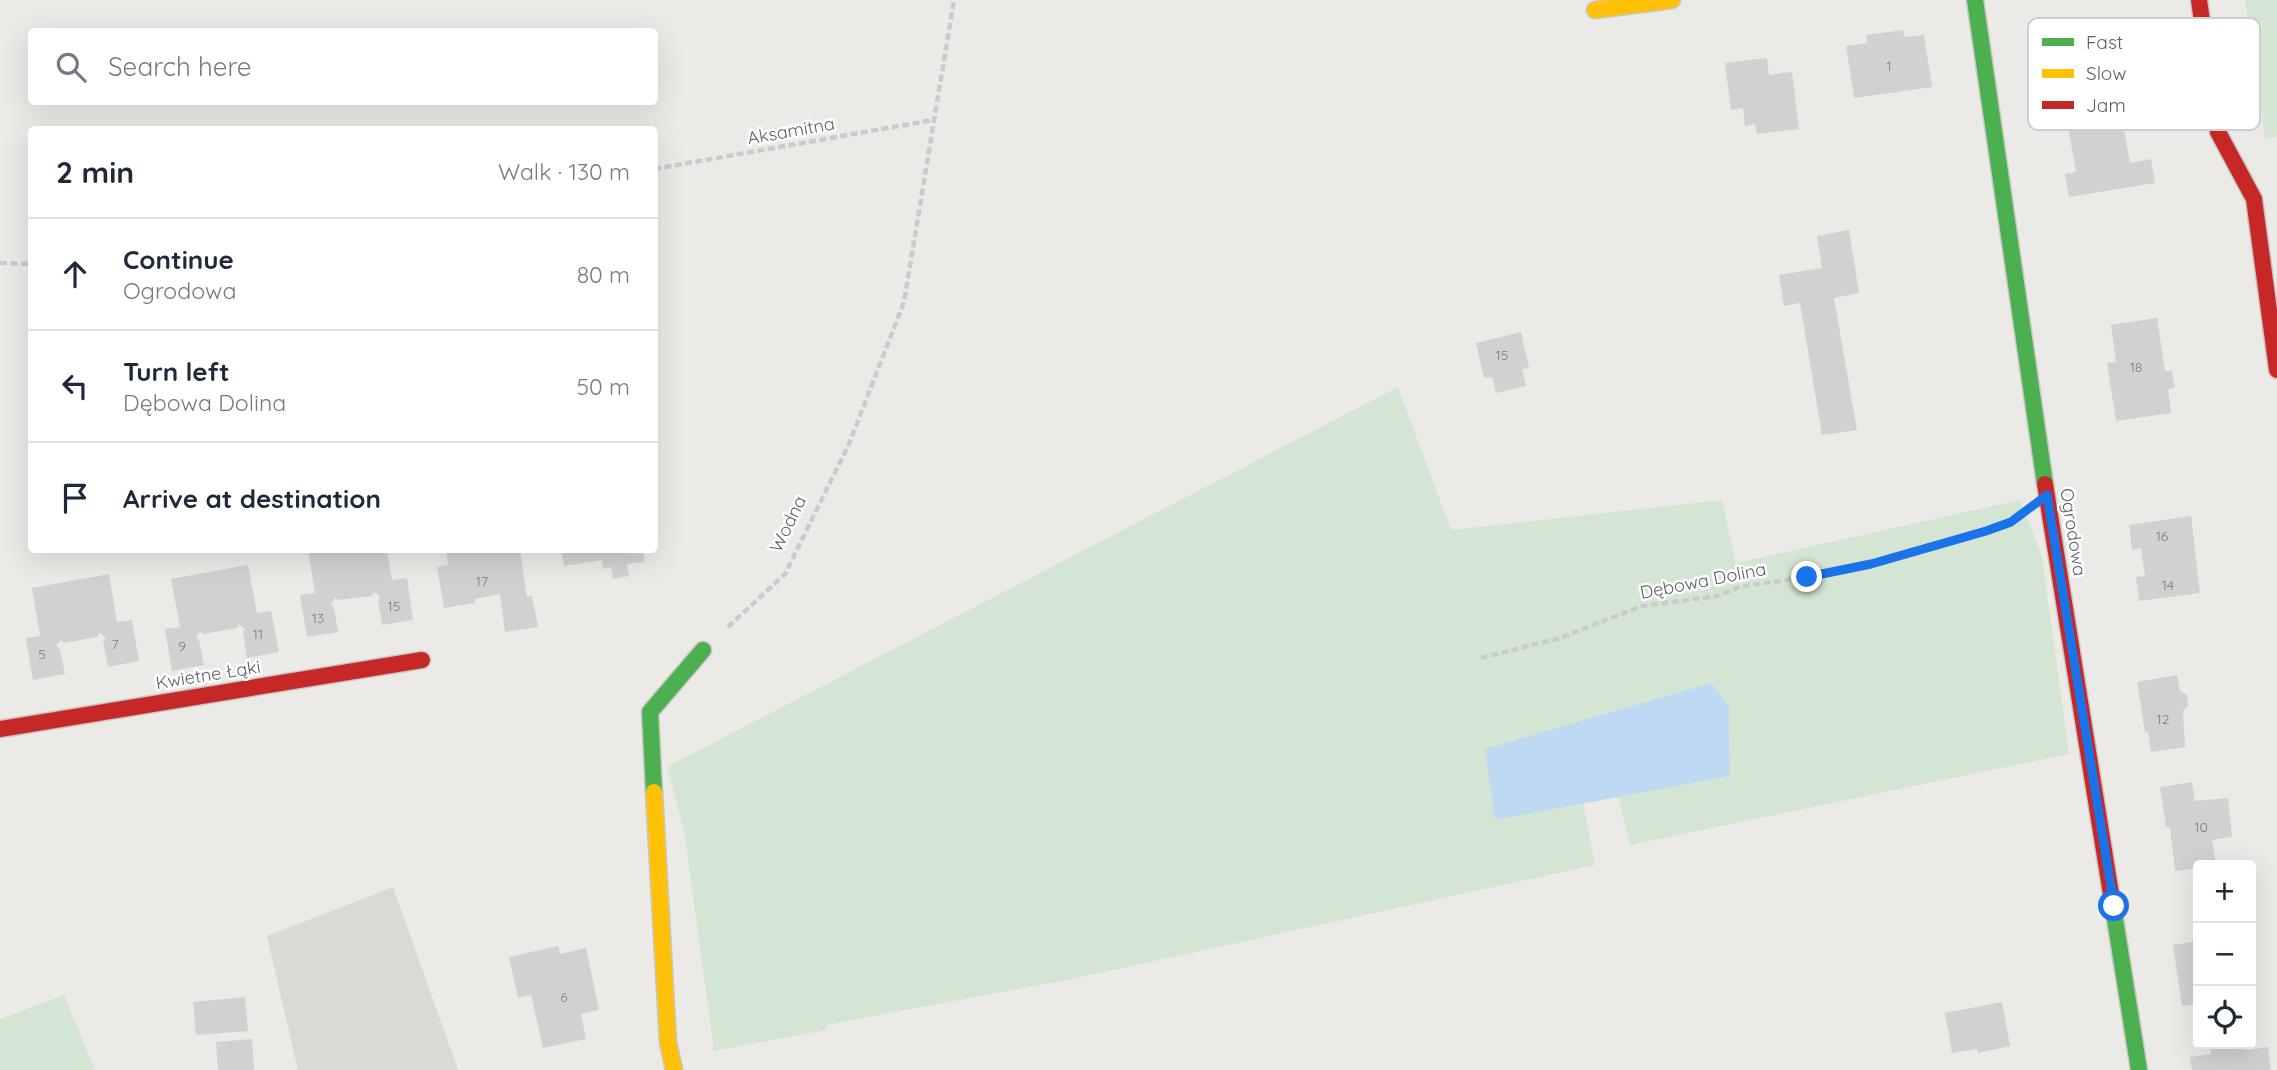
<!DOCTYPE html>
<meta charset="utf-8">
<style>
:root{--surface:#fff;--page:#f2f2f3;--text:#1f2937;--muted:#747a83;--line:#e0e1e3}
body{margin:0;font-family:Quicksand,sans-serif;background:var(--page);color:var(--text)}
.controls{position:absolute;right:21px;bottom:21px;display:grid;overflow:hidden;border-radius:7px;box-shadow:0 7px 28px #0002}
.controls button{width:63px;height:63px;display:grid;place-items:center;padding:0;border:0;border-bottom:2px solid var(--line);background:var(--surface);color:var(--text);font:35px sans-serif}
.stop{position:absolute;width:21px;height:21px;margin:-16px;border:5px solid #1a73e8;border-radius:50%;background:#fff}
.stop.end{background:#1a73e8;border-color:#fff;box-shadow:0 2px 7px #0008}
.list{margin:0;padding:0;list-style:none}
h2{display:flex;justify-content:space-between;align-items:center;height:91px;margin:0;padding:0 28px;font-size:30px}
h2 small{font-size:23px;font-weight:400;color:var(--muted)}
.list li{display:grid;grid-template-columns:46px 1fr auto;gap:21px;align-items:center;box-sizing:border-box;height:112px;padding:0 28px;border-top:2px solid var(--line)}
.list b{display:block;font-size:26px;white-space:nowrap}
.list p{margin:0;font-size:23px;white-space:nowrap;color:var(--muted)}
.list em{font-size:23px;font-style:normal;color:var(--muted)}
.icon{flex:none;width:38px;height:38px;fill:none;stroke:currentColor;stroke-width:2;stroke-linecap:round;stroke-linejoin:round}
.map{position:relative;flex:none;width:2277px;height:1070px;overflow:hidden}
.search{position:absolute;background:var(--surface);box-shadow:0 7px 28px #0002;left:28px;top:28px;width:630px;height:77px;display:flex;align-items:center;gap:18px;box-sizing:border-box;padding:0 24px;border-radius:7px;color:var(--muted);font-size:26px}
.panel{position:absolute;background:var(--surface);box-shadow:0 7px 28px #0002;left:28px;top:126px;width:630px;height:427px;border-radius:7px}
.map>svg:first-child{display:block}
.industrial{fill:#dbd9d6}
.green{fill:#d4e6d3}
.water{fill:#bedaf3}
.building{fill:#d2d1cf}
.lines{fill:none;stroke-linecap:round;stroke-linejoin:round}
.fast-casing{stroke:#c8c8c7;stroke-width:19}
.slow-casing{stroke:#c8c8c7;stroke-width:19}
.jam-casing{stroke:#c8c8c7;stroke-width:19}
.path{stroke:#c8ccca;stroke-width:4.5;stroke-dasharray:7 3.5;stroke-linecap:butt}
.fast{stroke:#4caf50;stroke-width:16}
.slow{stroke:#ffc107;stroke-width:16}
.jam{stroke:#c62828;stroke-width:16}
.route{stroke:#1a73e8;stroke-width:9}
.labels{text-anchor:middle;stroke-width:5;stroke-linejoin:round;paint-order:stroke}
.number-label{font-size:14px;fill:#7b7d7f}
.street-label{font-size:18px;fill:#5c5f63;stroke:#fff}
.key{fill:#fff;stroke:#cecfd0;stroke-width:2}
.key-label{font-size:19px;fill:#5c5f63}
</style>
<div class="map">
<svg width="2277" height="1070" viewBox="0 0 2277 1070">
<rect width="100%" height="100%" fill="#ebeae6"/>
<!-- industrial -->
<path class="industrial" d="M393,887L458,1070H298L267,936Z"/>
<!-- green -->
<g class="green">
<path d="M2245,0H2277V137L2265,139Z"/>
<path d="M1398,387L1451,530L1722,500L1736,563L2020,500L2042,557L2069,754L1630,845L1618,797L1730,776L1495,820L1583,803L1595,865L1072,979L826,1025V1030L714,1051L684,830L667,767Z"/>
<path d="M64,995L95,1070H0V1019Z"/>
</g>
<!-- water -->
<path class="water" d="M1711,683L1729,706L1730,776L1495,820L1485,749Z"/>
<!-- building -->
<g class="building">
<path d="M1903,30L1904,37L1924,35L1932,87L1854,98L1846,46L1867,43L1866,35Z"/>
<path d="M1767,58L1769,75L1792,72L1799,129L1757,134L1755,124L1745,126L1743,108L1731,110L1725,63Z"/>
<path d="M2116,83L2130,163L2151,159L2155,183L2069,197L2065,174L2076,172L2062,93Z"/>
<path d="M1849,230L1859,293L1834,298L1857,430L1822,435L1800,303L1784,306L1779,275L1822,268L1817,236Z"/>
<path d="M2157,318L2165,371H2172L2175,388L2168,389L2171,413L2116,421L2107,363L2116,362L2111,325Z"/>
<path d="M1521,332L1529,368L1522,369L1526,386L1496,393L1492,377L1484,378L1476,343Z"/>
<path d="M2191,516L2200,593L2139,601L2136,577L2145,576L2141,548L2132,550L2129,525Z"/>
<path d="M308,550H387L392,580L407,578L413,620L382,625L378,600L380,596L374,592L372,596L339,600L335,598L331,604L334,607L338,632L307,637L300,595L315,593Z"/>
<path d="M446,550H520L527,597L532,596L538,627L505,632L500,594L475,599V603L444,608L437,567L448,565Z"/>
<path d="M561,550H643L645,562L627,564L629,576L613,579L611,567L603,569L602,560L564,566Z"/>
<path d="M248,565L257,613L271,611L279,652L247,658L243,632L245,629L239,624L237,628L204,634L200,632L196,637L199,640L204,665L172,671L165,629L180,627L171,579Z"/>
<path d="M109,574L117,622L132,620L139,661L108,667L103,641L106,638L100,633L97,637L64,643L61,640L56,646L60,649L65,674L33,680L26,638L40,636L32,588Z"/>
<path d="M2177,675L2180,691L2187,695L2188,706L2183,711L2185,747L2151,752L2148,732L2145,733L2137,682Z"/>
<path d="M2192,782L2195,801L2228,798L2232,837L2212,840L2216,865H2198V868L2175,871L2170,827H2166L2160,787Z"/>
<path d="M2198,941V1004L2182,1006L2173,945Z"/>
<path d="M558,946L560,954L586,948L599,1010L581,1014L586,1039L543,1048L531,995L518,998L509,957Z"/>
<path d="M245,997L248,1031L196,1035L193,1002Z"/>
<path d="M2002,1002L2010,1046L1978,1053L1977,1049L1952,1053L1945,1013Z"/>
<path d="M252,1039L254,1070H218L216,1042Z"/>
<path d="M2234,1044H2244L2245,1050L2268,1047L2271,1070H2192L2190,1057L2211,1054L2210,1047Z"/>
</g>
<g class="lines">
<!-- fast casing -->
<g class="fast-casing">
<g id="fast">
<path d="M1975,0L2045,484"/>
<path d="M654,792L650,712L703,650"/>
<path d="M2111,894L2139,1070"/>
</g>
</g>
<!-- slow casing -->
<g class="slow-casing">
<g id="slow">
<path d="M1595,10L1672,0"/>
<path d="M654,792L668,1042L674,1070"/>
</g>
</g>
<!-- jam casing -->
<g class="jam-casing">
<g id="jam">
<path d="M2199,0L2218,132L2254,199L2277,370"/>
<path d="M2045,484L2111,894"/>
<path d="M0,729L422,660"/>
</g>
</g>
<!-- path -->
<g class="path">
<path d="M654,169L933,120"/>
<path d="M0,263L32,264"/>
<path d="M728,627L785,574L849,444L904,302L954,0"/>
<path d="M1481,658L1560,638L1642,606L1717,596L1739,587L1807,577L1871,563L1986,531L2016,519"/>
</g>
<!-- fast -->
<use href="#fast" class="fast"/>
<!-- slow -->
<use href="#slow" class="slow"/>
<!-- jam -->
<use href="#jam" class="jam"/>
</g>
<g class="lines">
<!-- route -->
<path class="route" d="M1807,577L1871,564L1986,531L2011,522L2047,495L2114,906"/>
</g>
<g class="labels">
<!-- number labels -->
<g class="number-label">
<text x="1889" y="71">1</text>
<text x="1502" y="360">15</text>
<text x="2136" y="372">18</text>
<text x="2162" y="541">16</text>
<text x="482" y="586">17</text>
<text x="2168" y="590">14</text>
<text x="394" y="611">15</text>
<text x="318" y="623">13</text>
<text x="258" y="639">11</text>
<text x="115" y="649">7</text>
<text x="182" y="651">9</text>
<text x="42" y="659">5</text>
<text x="2163" y="724">12</text>
<text x="2201" y="832">10</text>
<text x="564" y="1002">6</text>
</g>
<!-- street labels -->
<g class="street-label">
<text transform="translate(791 131) rotate(-10)" y="6">Aksamitna</text>
<text transform="translate(788 524) rotate(-64)" y="6">Wodna</text>
<text transform="translate(2073 532) rotate(81)" y="6">Ogrodowa</text>
<text transform="translate(1703 581) rotate(-11)" y="6">Dębowa Dolina</text>
<text transform="translate(208 675) rotate(-9)" y="6">Kwietne Łąki</text>
</g>
</g>
<!-- legend -->
<rect x="2028" y="18" width="232" height="112" rx="10" class="key"/>
<rect x="2042" y="38" width="32" height="8" fill="#4caf50"/>
<rect x="2042" y="69" width="32" height="9" fill="#ffc107"/>
<rect x="2042" y="101" width="32" height="8" fill="#c62828"/>
<g class="key-label">
<text x="2086" y="49">Fast</text>
<text x="2086" y="80">Slow</text>
<text x="2086" y="112">Jam</text>
</g>
</svg>
<div class="controls">
<button>+</button>
<button>−</button>
<button><svg class="icon" aria-label="locate" viewBox="0 0 24 24"><circle cx="12" cy="12" r="6"/><path d="M12 2v4M12 18v4M2 12h4M18 12h4"/></svg></button>
</div>
<div class="stop" style="left:2114px;top:906px"></div>
<div class="stop end" style="left:1807px;top:577px"></div>
<div class="search"><svg class="icon" aria-label="search" viewBox="0 0 24 24"><circle cx="10" cy="10" r="6"/><path d="M15 15l6 6"/></svg>Search here</div>
<section class="panel">
<h2>2 min<small>Walk · 130 m</small></h2>
<ul class="list">
<li><svg class="icon" aria-label="ahead" viewBox="0 0 24 24"><path d="M12 20V5M6 11l6-6 6 6"/></svg><div><b>Continue</b><p>Ogrodowa</p></div><em>80 m</em></li>
<li><svg class="icon" aria-label="left" viewBox="0 0 24 24"><path d="M17 20v-9H6M10 6l-5 5 5 5"/></svg><div><b>Turn left</b><p>Dębowa Dolina</p></div><em>50 m</em></li>
<li><svg class="icon" aria-label="arrive" viewBox="0 0 24 24"><path d="M6 21V4h12l-3 4 3 4H6"/></svg><div><b>Arrive at destination</b></div></li>
</ul>
</section>
</div>
